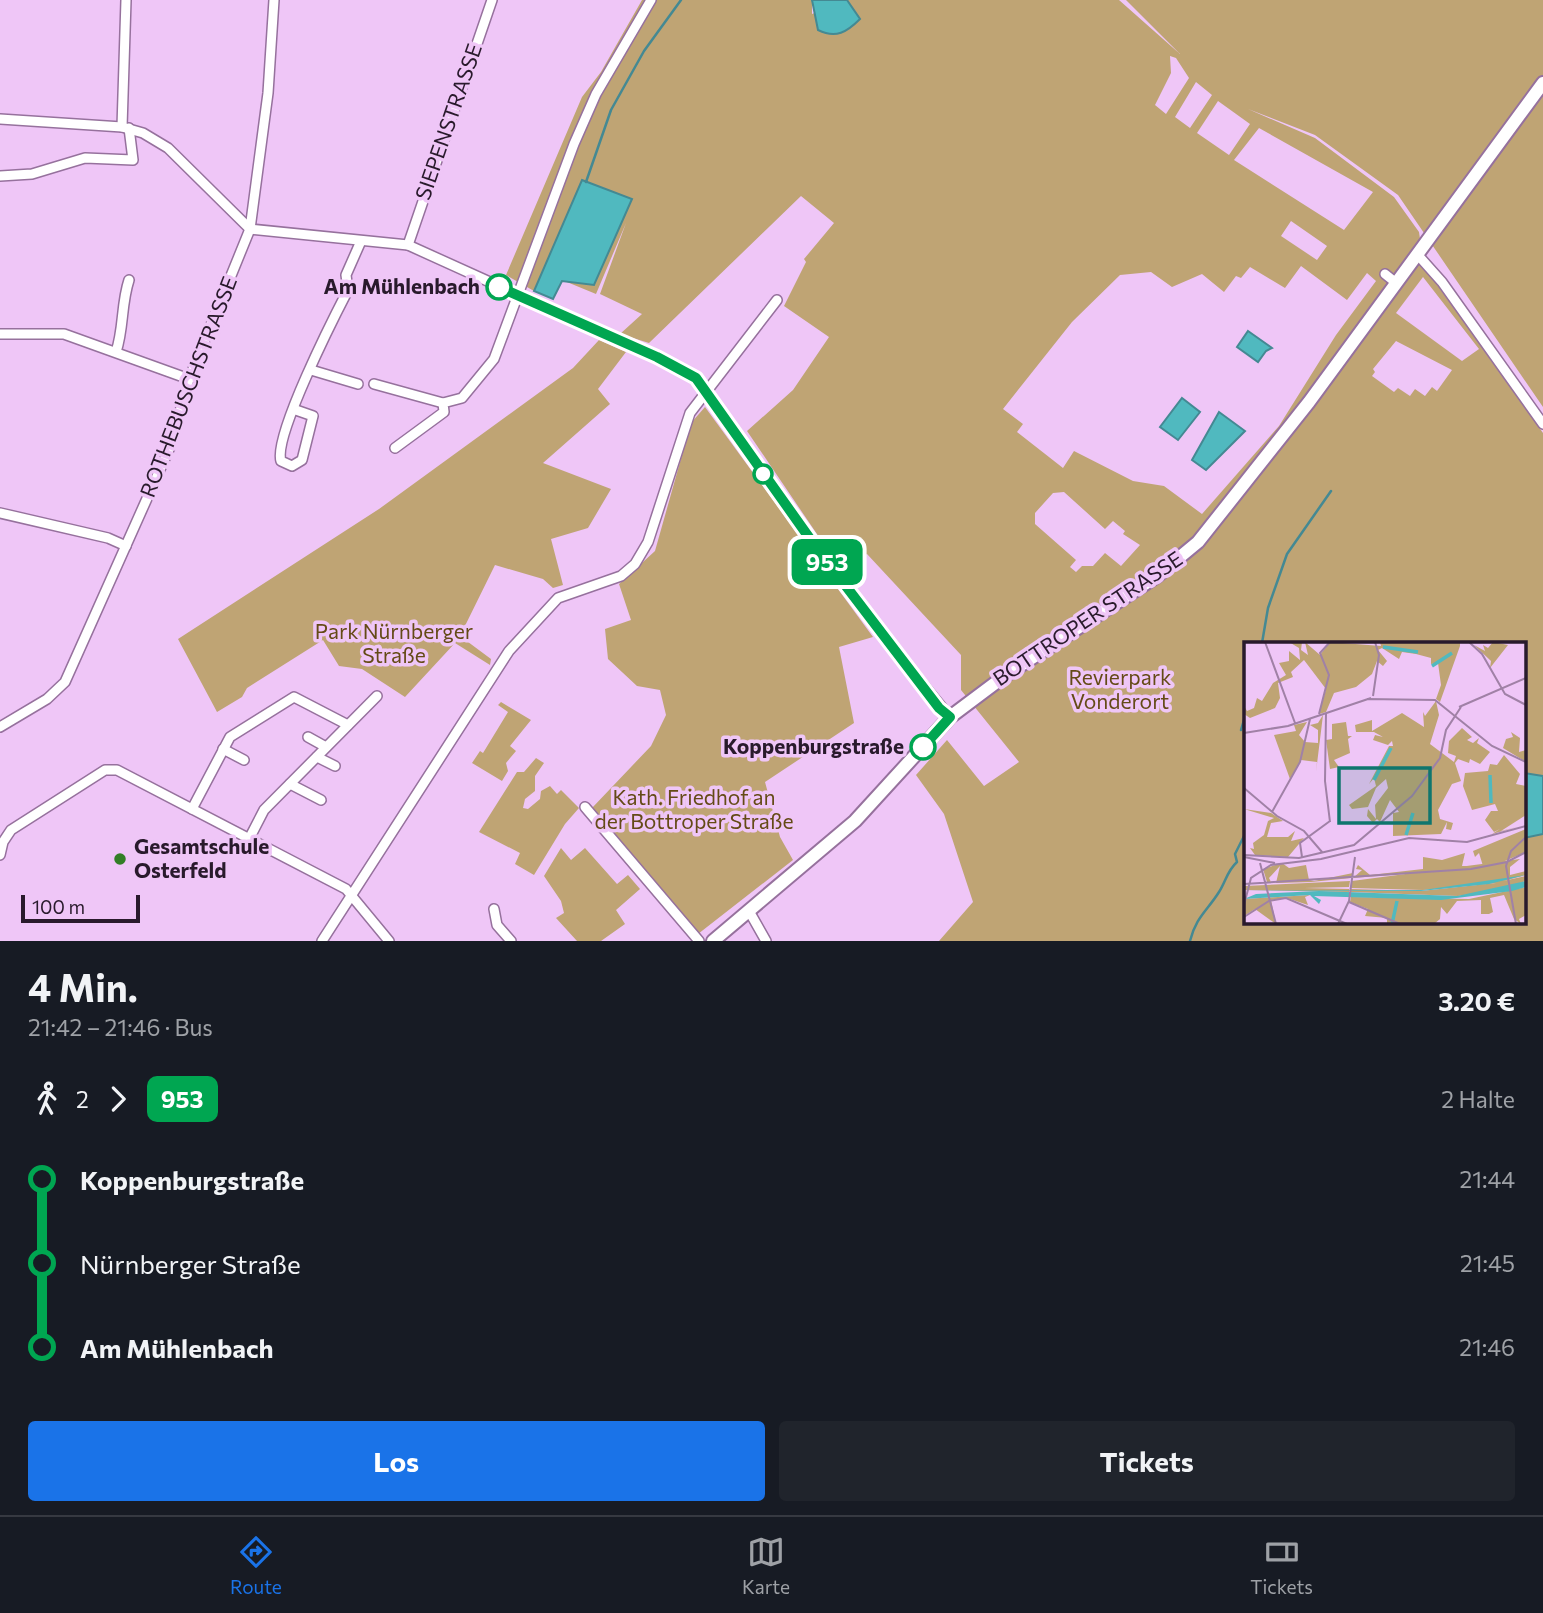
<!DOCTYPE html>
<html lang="de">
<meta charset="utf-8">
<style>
:root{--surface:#171b24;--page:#20242c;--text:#f1f3f6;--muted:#9ea1a6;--line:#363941;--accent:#1a73e8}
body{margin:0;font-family:Commissioner,sans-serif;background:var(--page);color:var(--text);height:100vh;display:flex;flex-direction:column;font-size:26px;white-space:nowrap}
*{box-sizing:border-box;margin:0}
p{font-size:23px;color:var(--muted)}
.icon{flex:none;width:38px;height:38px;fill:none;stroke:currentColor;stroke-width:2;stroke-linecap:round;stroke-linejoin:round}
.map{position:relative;height:941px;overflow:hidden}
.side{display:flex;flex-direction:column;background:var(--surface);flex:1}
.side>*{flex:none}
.badge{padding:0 14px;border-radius:10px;font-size:24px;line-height:46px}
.scale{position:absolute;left:21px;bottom:18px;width:119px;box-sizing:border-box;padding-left:7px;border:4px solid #291a2c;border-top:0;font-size:19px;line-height:24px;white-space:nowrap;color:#291a2c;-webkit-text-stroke:5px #efc6f7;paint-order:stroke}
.map>.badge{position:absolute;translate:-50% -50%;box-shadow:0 0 0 4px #fff}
.legs{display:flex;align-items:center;gap:10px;height:77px;padding:0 28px;font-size:23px}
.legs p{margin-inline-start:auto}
.summary{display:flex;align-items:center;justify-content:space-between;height:119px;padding:0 28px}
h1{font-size:38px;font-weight:700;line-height:52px}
.button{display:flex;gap:14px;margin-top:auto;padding:14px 28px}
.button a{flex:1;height:80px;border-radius:7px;background:var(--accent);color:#fff;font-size:28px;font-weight:700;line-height:80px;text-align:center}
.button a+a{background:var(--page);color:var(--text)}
ul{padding:0 28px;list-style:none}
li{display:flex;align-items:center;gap:24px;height:84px;font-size:26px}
li i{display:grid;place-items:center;width:10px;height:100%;margin:0 9px;background:currentColor}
li i::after{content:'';width:18px;height:18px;margin:-9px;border:5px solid;border-radius:50%;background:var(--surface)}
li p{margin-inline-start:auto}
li:first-child i{background:linear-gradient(#0000 50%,currentColor 0)}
li:last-child i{background:linear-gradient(currentColor 50%,#0000 0)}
.tabs{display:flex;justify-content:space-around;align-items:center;height:98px;border-top:2px solid var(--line);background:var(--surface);font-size:19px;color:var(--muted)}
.tabs a{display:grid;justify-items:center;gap:4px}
.tabs .selected{color:var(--accent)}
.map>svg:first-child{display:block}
</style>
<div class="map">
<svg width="1543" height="941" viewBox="0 0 1543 941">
<rect width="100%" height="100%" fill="#efc6f7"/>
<g fill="#bfa474" fill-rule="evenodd">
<path d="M 642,0 L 812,0 L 812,14 L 847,0 L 1119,0 L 1180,54 L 1126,0 L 1543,0 L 1543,407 L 1398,195 L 1315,135 L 1248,109 L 1315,138 L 1394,197 L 1419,232 L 1424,266 L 1543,433 L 1543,776 L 1524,773 L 1524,643 L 1246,643 L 1246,922 L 1524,922 L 1524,838 L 1543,834 L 1543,941 L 939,941 L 973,902 L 944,814 L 916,775 L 947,740 L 984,786 L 1019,762 L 961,690 L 961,655 L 867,554 L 840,568 L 747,431 L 793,390 L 829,337 L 784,306 L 806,262 L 804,259 L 834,223 L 801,196 L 649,343 L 620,334 L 642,314 L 600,294 L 626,223 L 596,294 L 562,280 L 582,180 L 534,291 L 506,275 L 582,97 L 601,72 ZM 1170,56 L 1176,58 L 1189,78 L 1166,114 L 1155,105 L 1171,73 ZM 1196,82 L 1212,95 L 1190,128 L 1175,117 ZM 1218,101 L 1250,124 L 1229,155 L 1197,133 ZM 1259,128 L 1373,192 L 1344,230 L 1234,160 ZM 1291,221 L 1327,246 L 1317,260 L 1281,236 ZM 1301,266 L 1347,300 L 1367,273 L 1376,281 L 1336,335 L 1279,426 L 1202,514 L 1164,486 L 1133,481 L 1074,451 L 1063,468 L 1017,432 L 1023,424 L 1003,409 L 1072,322 L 1120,275 L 1151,272 L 1172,287 L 1202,274 L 1224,292 L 1236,276 L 1241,278 L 1250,267 L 1285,288 ZM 1423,277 L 1479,349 L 1462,361 L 1396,313 ZM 1396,341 L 1452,370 L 1437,391 L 1432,387 L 1425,396 L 1415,389 L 1410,396 L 1398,388 L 1394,392 L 1372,376 L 1375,372 L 1373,369 ZM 1064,492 L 1105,529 L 1113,521 L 1125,531 L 1123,534 L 1140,545 L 1121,566 L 1105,553 L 1093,566 L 1082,566 L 1076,572 L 1070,567 L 1076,560 L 1035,524 L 1035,513 L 1053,493 Z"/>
<polygon points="599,340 626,352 598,389 610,404 543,463 611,489 588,528 551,539 563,585 553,588 543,579 495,565 460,636 491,659 490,665 455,643 405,697 362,669 339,666 323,640 247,688 242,697 217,712 178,639 379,509 573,368"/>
<polygon points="705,407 873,637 839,647 854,723 765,782 780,837 793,860 698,934 592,808 651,746 666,715 660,690 637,686 608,659 605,629 631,620 619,584 655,551 691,423"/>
<polygon points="501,702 531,720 510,746 516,751 506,763 508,771 502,781 472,763 480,751 483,753 508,712 498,705"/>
<polygon points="536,758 544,763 535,776 535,791 525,799 523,808 528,809 540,799 541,791 550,786 557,794 561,790 579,808 565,824 534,875 515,864 520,853 479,832 517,772 524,772"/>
<polygon points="561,848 571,860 585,848 617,884 628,875 640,889 616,910 625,924 601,941 577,941 556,918 564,913 561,901 544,876"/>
</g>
<g fill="#50b9bf" stroke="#448993" stroke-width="2">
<path d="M 812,0 L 847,0 L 860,19 C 847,32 836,39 818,30 Z"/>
<polygon points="582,180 632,199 594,285 562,281 553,299 534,291"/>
<polygon points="1248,331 1272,348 1266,351 1258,362 1237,347"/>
<polygon points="1182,398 1200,412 1178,440 1160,427"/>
<polygon points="1219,412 1245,431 1206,470 1192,460"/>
<polygon points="1524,773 1543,776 1543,834 1524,838"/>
</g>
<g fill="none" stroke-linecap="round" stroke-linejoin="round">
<g stroke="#448993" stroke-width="2.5">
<polyline points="586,182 611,110 644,51 681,0"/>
<polyline points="1262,643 1268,608 1287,554 1331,491"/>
<polyline points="1241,730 1246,713"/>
<path d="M 1190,941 C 1196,917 1207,911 1219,892 C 1226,881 1227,871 1237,862 L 1235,854 L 1246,832"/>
</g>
<g stroke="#96719d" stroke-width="12">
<g id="street">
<polyline points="0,119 122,127 143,133 168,148 250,229 408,245 684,370 696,378 870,620 950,717"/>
<polyline points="122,127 126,0"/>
<polyline points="0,176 32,174 85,158 133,160 129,128"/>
<polyline points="408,245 492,0"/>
<polyline points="1417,254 1442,282 1543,424"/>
<polyline points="1385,274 1395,282"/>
<polyline points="0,334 64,334 189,379"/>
<path d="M 116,352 C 124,328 121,304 129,280"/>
<polyline points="311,370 358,384"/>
<polyline points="374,384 443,403"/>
<path d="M 293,409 L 313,416 L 302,460 L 292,466 L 281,461 C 273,437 334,317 348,290 L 346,275 L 361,241"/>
<polyline points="395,448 444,412 443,403 462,398 494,359 574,144 596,94 651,0"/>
<polyline points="0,513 108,538 126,546"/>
<polyline points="0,727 47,699 65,682 170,447 189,379 250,229 268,93 274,0"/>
<polyline points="308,737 326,747"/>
<polyline points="223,749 244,760"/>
<polyline points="317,757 335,766"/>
<polyline points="290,784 321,800"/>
<polyline points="585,807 699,941"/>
<polyline points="192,809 230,737 294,697 348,725"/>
<polyline points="249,839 264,810 377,696"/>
<polyline points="0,855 3,842 11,830 105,770 117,770 346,889 389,941"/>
<polyline points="494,909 497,925 511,941"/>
<polyline points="749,911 766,941"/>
<polyline points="322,941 509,651 558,598 621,576 635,564 648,542 690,413 777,300"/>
</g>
</g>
<g stroke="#96719d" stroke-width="16">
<polyline id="secondary" points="713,941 855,821 950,717 1006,675 1157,576 1198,542 1309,402 1543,83"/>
</g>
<use href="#street" stroke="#fff" stroke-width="9"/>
<use href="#secondary" stroke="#fff" stroke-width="12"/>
</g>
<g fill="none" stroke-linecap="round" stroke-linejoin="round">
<g stroke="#fff" stroke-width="16">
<polyline id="line-1" points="499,287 657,357 696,378 813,543 939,708 950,717 923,747"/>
</g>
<use href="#line-1" stroke="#00a651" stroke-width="10"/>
</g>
<g fill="#fff" stroke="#00a651" stroke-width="3.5">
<circle cx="499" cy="287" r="12"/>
<circle cx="763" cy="474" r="9"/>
<circle cx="923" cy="747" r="12"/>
</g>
<circle fill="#327e26" stroke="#efc6f7" stroke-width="2.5" cx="120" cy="859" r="7"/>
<g text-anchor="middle" stroke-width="7" stroke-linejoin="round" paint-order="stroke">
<g font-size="21" fill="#291a2c" stroke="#efc6f7">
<text transform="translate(449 122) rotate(-71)" y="7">SIEPENSTRASSE</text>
<text transform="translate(189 387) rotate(-69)" y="7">ROTHEBUSCHSTRASSE</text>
<text transform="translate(1088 619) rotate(-34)" y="7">BOTTROPER STRASSE</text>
</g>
<g font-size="21" font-weight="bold" fill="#291a2c" stroke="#efc6f7" text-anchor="end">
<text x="480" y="294">Am Mühlenbach</text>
<text x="904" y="754">Koppenburgstraße</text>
</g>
<g font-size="21" fill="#644a16" stroke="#efc6f7">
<text x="394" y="639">Park Nürnberger<tspan x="394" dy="24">Straße</tspan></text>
<text x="1120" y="685">Revierpark<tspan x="1120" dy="24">Vonderort</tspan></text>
<text x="694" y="805">Kath. Friedhof an<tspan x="694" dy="24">der Bottroper Straße</tspan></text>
</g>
<g font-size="21" font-weight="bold" fill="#291a2c" stroke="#efc6f7" text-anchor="start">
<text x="134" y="854">Gesamtschule<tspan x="134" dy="24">Osterfeld</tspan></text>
</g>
</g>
<g transform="translate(1244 642)">
<rect width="282" height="282" fill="#efc6f7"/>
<path d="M 45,0 L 58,0 L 57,8 L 64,13 L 61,0 L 76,13 L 86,0 L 137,4 L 136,0 L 216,0 L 216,4 L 196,60 L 192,57 L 197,43 L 194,21 L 187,22 L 187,16 L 172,12 L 158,10 L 155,17 L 138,6 L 134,8 L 143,19 L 139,24 L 133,19 L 128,32 L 112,45 L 90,51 L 82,70 L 75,72 L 82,47 L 60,18 L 47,30 L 49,35 L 34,41 L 36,56 L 31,66 L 6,76 L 0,72 L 0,64 L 3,69 L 10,66 L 13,56 L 18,59 L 29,41 L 42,33 L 35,21 L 45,19 L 45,9 L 56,18 L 55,6 ZM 249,0 L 264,3 L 246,26 L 247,19 L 230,3 L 241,9 L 239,3 L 244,6 ZM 192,59 L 195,73 L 186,102 L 210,120 L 212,114 L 204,111 L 205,99 L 218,86 L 228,95 L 223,98 L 229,101 L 235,96 L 233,101 L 246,110 L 236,122 L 226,117 L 225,121 L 214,117 L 211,121 L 217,139 L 208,142 L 194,168 L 196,177 L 209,181 L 207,188 L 202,187 L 203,180 L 197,192 L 149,194 L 149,171 L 155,170 L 146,158 L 136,180 L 133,177 L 129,181 L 123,174 L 124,167 L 132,177 L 131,163 L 144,146 L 142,137 L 132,146 L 124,165 L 108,167 L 105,163 L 132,144 L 130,136 L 125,142 L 145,104 L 149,104 L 148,99 L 144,103 L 129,98 L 131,93 L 139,95 L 130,90 L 112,90 L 111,83 L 128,78 L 128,89 L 158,71 L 180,85 L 179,70 L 181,74 ZM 79,73 L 72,130 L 73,120 L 57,118 L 46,137 L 30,93 L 52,89 L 50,83 L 63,80 L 55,93 L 61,100 L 74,101 L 74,88 L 66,83 L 74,81 ZM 102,80 L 104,94 L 108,94 L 104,97 L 106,111 L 90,118 L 95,125 L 86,127 L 82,98 L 88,97 L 88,82 ZM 267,90 L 276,96 L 275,110 L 282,108 L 282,120 L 259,106 L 262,97 L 269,95 ZM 260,113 L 276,132 L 272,142 L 282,144 L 282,173 L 257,189 L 273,185 L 248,192 L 256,187 L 250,190 L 241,178 L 247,169 L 254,169 L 251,162 L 228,168 L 219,144 L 221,131 L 244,129 L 246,122 L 253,123 ZM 0,167 L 27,171 L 39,179 L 27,181 L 23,195 L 44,195 L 51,189 L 47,199 L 60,196 L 44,215 L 11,213 L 6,206 L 10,207 L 9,201 L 20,193 L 24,179 L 30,176 ZM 282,187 L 282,210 L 256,221 L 223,227 L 109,236 L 118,228 L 112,227 L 114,223 L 126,233 L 179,227 L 179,215 L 198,218 L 221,211 L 218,224 L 239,224 L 235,211 L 231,215 L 229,209 ZM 276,217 L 266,225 L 266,233 L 282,229 L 282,233 L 259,239 L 282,234 L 282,239 L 256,247 L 214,254 L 107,250 L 107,247 L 177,249 L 252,241 L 179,248 L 107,246 L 108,239 ZM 38,221 L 45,226 L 62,223 L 65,238 L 70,239 L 109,231 L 107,236 L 67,240 L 32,241 L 36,224 L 25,236 L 27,240 L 23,240 L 19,227 ZM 106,239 L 105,245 L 60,246 L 105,247 L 105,250 L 0,248 L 1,244 ZM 282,245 L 282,273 L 275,277 L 277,282 L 270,277 L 260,253 L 246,256 L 249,270 L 245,272 L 237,272 L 237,258 L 213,259 L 203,272 L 197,265 L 196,277 L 190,282 L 143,282 L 143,276 L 121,274 L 124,267 L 106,260 L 107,255 L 225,257 ZM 66,253 L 61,255 L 64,263 L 43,256 L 27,258 L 32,282 L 11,267 L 0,274 L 0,257 Z" fill="#bfa474"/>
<path d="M 282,233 L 245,242 L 177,249 L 0,249 L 179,248 ZM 282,239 L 282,245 L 268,249 L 197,258 L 70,254 L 77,258 L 75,262 L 66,253 L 0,257 L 12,252 L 75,249 L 213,254 Z" fill="#50b9bf"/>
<path fill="none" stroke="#50b9bf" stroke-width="3.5" d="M 139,5 L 174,10M 188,24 L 208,11M 246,133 L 247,161M 130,138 L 147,106M 162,193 L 169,171M 148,282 L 153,259"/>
<path fill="none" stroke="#a081a6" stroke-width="2" d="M 21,0 L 51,81M 225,0 L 238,12 L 261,52 L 282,63M 129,54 L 135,13 L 131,0M 123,57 L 191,58 L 248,104 L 282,120M 215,65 L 282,36M 75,72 L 85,33 L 76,11 L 86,0M 82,72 L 81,139 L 86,180M 0,91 L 44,84 L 127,56M 0,146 L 33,174 L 60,189 L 78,210M 28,170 L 56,120 L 66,77M 0,213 L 55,216 L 110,203 L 168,154 L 196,116 L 202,88 L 217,65M 0,215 L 31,221M 58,215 L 56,201 L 86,179M 16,221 L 32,282M 0,242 L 227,227 L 263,220 L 282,210M 105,260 L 156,282M 0,263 L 7,236 L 27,223 L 77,217 L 165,196 L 223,200 L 282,184M 0,275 L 25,259 L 42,256 L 103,282M 94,282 L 105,259 L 111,215M 272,282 L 262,224 L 267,209 L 282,195"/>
<path fill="#0f766e" fill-opacity="0.15" stroke="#0f766e" stroke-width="3.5" d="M 95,126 L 186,126 L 186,181 L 95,181 Z"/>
<rect width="282" height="282" fill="none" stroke="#291a2c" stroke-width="3.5"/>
</g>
</svg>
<div class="scale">100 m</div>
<b class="badge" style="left:827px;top:562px;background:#00a651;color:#fff">953</b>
</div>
<section class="side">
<div class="summary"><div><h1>4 Min.</h1><p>21:42 – 21:46 · Bus</p></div><b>3.20 €</b></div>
<div class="legs"><svg class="icon" aria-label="walk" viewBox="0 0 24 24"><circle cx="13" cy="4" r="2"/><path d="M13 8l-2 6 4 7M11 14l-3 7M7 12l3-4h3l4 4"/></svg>2<svg class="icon" aria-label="forward" viewBox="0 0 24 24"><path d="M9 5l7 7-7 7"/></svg><b class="badge" style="background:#00a651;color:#fff">953</b><p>2 Halte</p></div>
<ul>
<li><i style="color:#00a651"></i><b>Koppenburgstraße</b><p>21:44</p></li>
<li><i style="color:#00a651"></i><span>Nürnberger Straße</span><p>21:45</p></li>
<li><i style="color:#00a651"></i><b>Am Mühlenbach</b><p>21:46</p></li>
</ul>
<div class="button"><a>Los</a><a>Tickets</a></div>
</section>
<nav class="tabs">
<a class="selected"><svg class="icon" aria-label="directions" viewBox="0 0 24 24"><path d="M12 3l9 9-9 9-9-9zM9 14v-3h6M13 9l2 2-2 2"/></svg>Route</a>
<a><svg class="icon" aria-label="map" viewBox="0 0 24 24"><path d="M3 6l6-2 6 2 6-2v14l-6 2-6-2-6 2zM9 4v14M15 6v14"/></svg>Karte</a>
<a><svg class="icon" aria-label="tickets" viewBox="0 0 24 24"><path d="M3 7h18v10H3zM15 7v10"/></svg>Tickets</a>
</nav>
